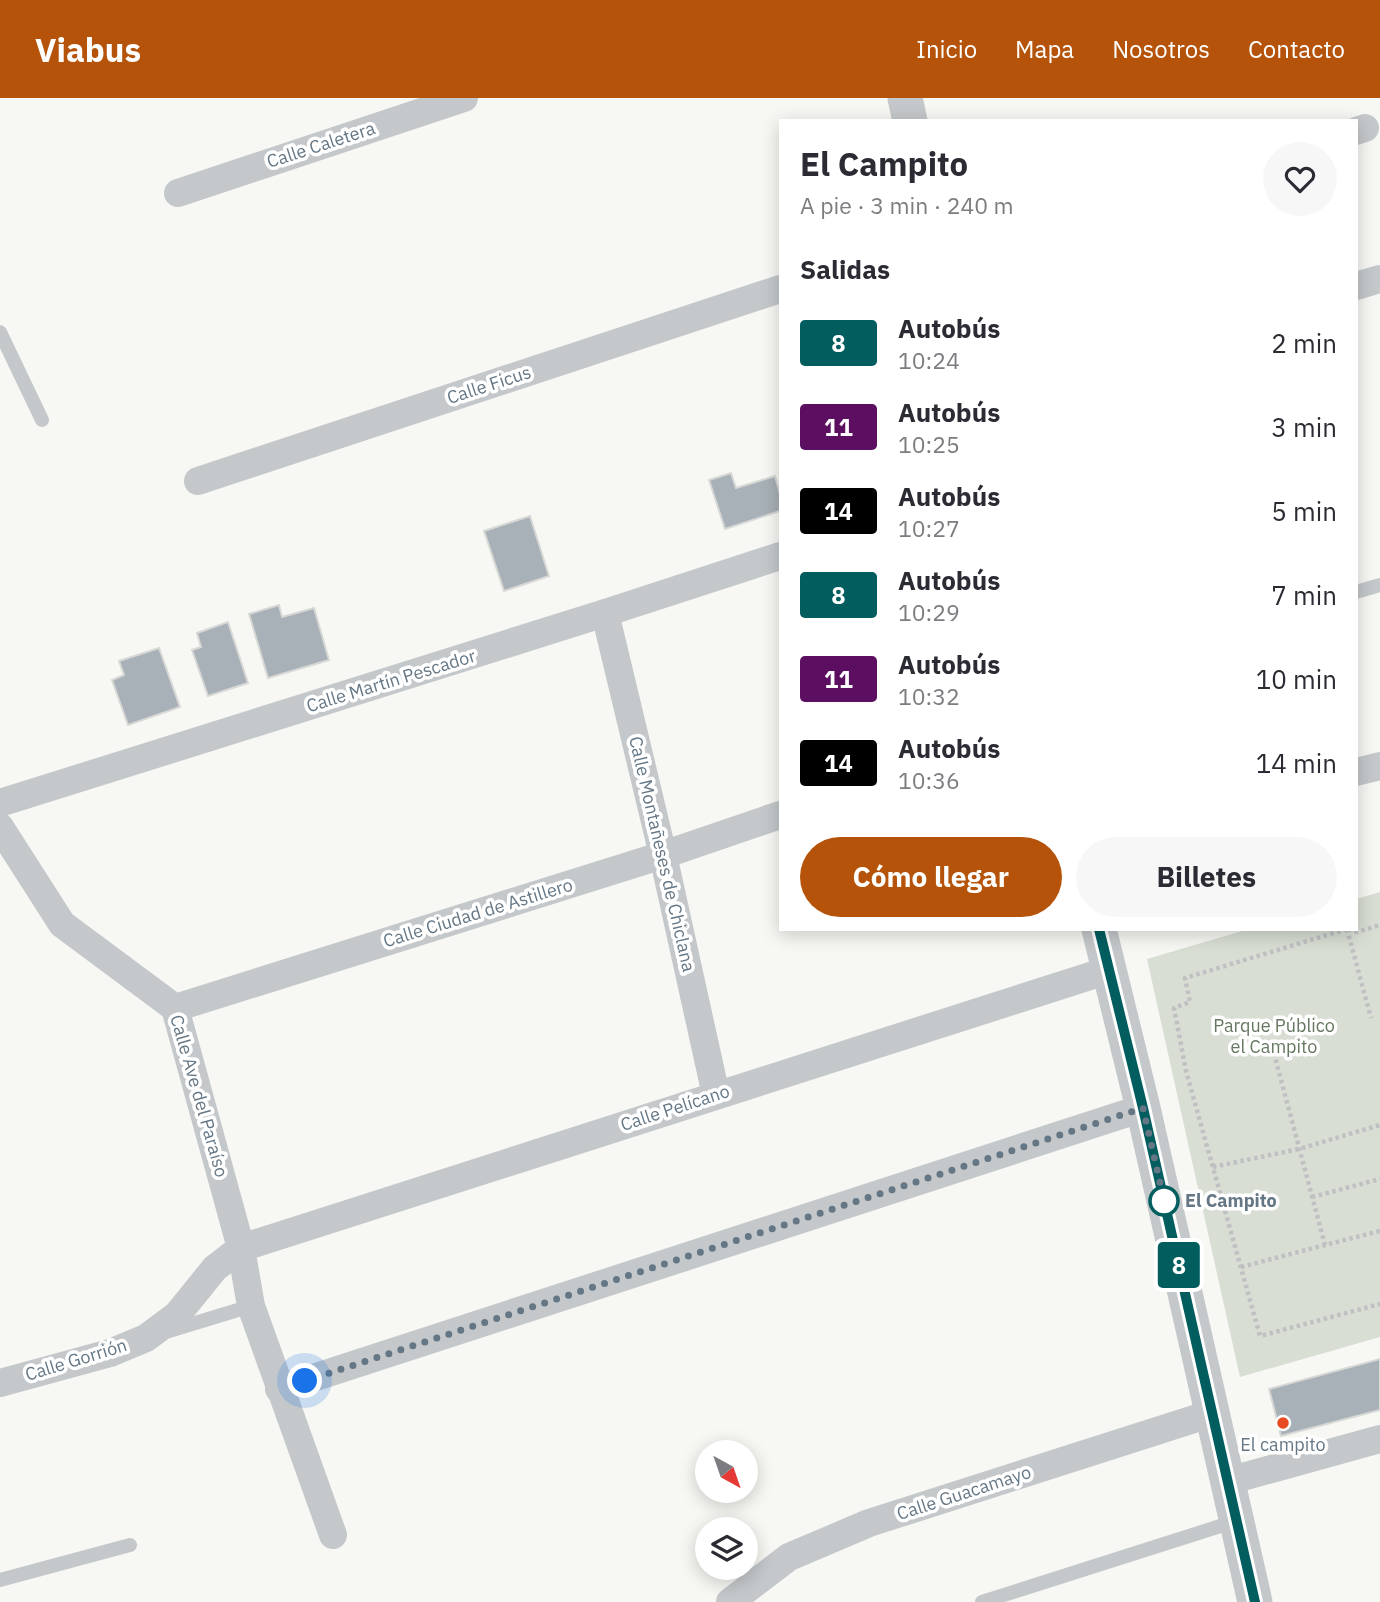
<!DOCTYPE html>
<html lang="es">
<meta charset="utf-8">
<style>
:root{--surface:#fff;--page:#f7f7f7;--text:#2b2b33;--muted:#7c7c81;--accent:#b45309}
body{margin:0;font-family:"IBM Plex Sans",sans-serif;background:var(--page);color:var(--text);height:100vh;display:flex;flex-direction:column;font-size:26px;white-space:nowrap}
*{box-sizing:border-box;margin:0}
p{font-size:23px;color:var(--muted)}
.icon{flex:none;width:38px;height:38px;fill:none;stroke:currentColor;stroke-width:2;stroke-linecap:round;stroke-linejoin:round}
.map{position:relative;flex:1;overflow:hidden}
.side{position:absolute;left:779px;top:21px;width:579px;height:812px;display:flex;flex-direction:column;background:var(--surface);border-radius:0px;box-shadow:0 4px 18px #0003}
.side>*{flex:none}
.badge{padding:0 14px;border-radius:5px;font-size:24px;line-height:46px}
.needle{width:46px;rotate:140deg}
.controls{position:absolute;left:695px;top:1342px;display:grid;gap:14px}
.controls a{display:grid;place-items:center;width:63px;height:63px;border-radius:50%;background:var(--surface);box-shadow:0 4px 18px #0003;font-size:35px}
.you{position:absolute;width:35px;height:35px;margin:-18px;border:5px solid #fff;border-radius:50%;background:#1a73e8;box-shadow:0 0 0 10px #1a73e833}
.map>.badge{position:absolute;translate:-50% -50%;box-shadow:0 0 0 4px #fff}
h2{padding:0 21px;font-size:26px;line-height:63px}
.round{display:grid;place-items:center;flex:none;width:74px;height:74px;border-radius:37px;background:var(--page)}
.overview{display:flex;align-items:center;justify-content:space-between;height:119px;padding:0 21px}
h1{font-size:33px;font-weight:700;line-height:52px}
.action{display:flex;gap:14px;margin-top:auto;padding:14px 21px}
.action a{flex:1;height:80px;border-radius:42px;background:var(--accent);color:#fff;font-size:28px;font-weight:700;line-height:80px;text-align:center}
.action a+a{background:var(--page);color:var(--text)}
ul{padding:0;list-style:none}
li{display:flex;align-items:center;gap:21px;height:84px;padding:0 21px}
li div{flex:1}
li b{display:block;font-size:26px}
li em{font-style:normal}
li .badge{min-width:77px;font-weight:700;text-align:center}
header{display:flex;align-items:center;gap:42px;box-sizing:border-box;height:98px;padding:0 35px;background:var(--accent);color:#fff}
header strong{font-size:33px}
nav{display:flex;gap:38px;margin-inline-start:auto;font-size:24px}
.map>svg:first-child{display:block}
</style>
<header>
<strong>Viabus</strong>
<nav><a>Inicio</a><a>Mapa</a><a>Nosotros</a><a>Contacto</a></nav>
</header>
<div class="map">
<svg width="1380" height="1504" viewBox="0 0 1380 1504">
<rect width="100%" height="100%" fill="#f7f7f3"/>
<polygon fill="#d8ded4" points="1380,794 1380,1239 1240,1279 1147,861 1249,831 1356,831 1356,801"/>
<g fill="#a8b1b7" stroke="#d8d8d6" stroke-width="2">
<polygon points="731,375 736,390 775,378 780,396 780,413 725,431 709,382"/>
<polygon points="530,418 549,478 504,493 484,433"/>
<polygon points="279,507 282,519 314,510 329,562 268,580 249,516"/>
<polygon points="228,524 248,585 208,598 192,552 201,549 197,535"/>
<polygon points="159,550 180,609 128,627 112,582 124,577 119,563"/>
<polygon points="1380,1261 1380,1312 1281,1338 1269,1291"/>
</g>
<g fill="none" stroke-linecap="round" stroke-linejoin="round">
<g stroke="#bec0c2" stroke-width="4.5" stroke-dasharray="3.5 3.5" stroke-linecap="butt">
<polyline points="1347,831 1185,880 1190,904 1174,910 1186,973 1260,1238 1380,1206"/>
<polyline points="1347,831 1371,920"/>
<polyline points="1348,831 1357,834 1380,827"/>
<polyline points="1272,948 1325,1147 1380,1133"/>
<polyline points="1213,1069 1299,1051 1380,1027"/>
<polyline points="1312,1099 1380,1081"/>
<polyline points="1241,1169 1325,1147"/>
</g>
<g stroke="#c4c8cb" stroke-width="14">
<polyline points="0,234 42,322"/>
<polyline points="1356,494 1380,487"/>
<polyline points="169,1233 251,1208"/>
<polyline points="0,1482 130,1447"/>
<polyline points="982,1504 1236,1423"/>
</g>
<g stroke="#c4c8cb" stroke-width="28">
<polyline points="1356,33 1365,30"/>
<polyline points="178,95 464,0"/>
<polyline points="1356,188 1380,181"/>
<polyline points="198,383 780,191"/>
<polyline points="605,515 663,757 716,997"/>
<polyline points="1356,674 1380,668"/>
<polyline points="0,705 605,515 780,458"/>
<polyline points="0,729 62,826 175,910 241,1150 251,1208 333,1437"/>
<polyline points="175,910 663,757 780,717"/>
<polyline points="0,1285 110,1255 146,1240 177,1217 215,1170 241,1150 1109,872"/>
<polyline points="279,1291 1143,1010"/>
<polyline points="1228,1383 1380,1341"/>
<polyline points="730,1504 789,1459 869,1425 1213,1315"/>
</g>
<g stroke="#c4c8cb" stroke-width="35">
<polyline points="905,0 910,23"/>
<polyline points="1099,831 1143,1010 1255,1504"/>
</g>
</g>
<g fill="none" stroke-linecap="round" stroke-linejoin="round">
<g stroke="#fff" stroke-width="16">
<polyline id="line" points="1099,831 1143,1010 1255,1504"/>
</g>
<use href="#line" stroke="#025d5f" stroke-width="10"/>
<polyline stroke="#657785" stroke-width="7" stroke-dasharray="0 12.6" points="305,1283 1143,1010 1166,1111 1164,1103"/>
</g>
<circle fill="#fff" stroke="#025d5f" stroke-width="3.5" cx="1164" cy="1103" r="14"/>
<circle fill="#e84b22" stroke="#fff" stroke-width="2.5" cx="1283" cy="1325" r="7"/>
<g text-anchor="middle" stroke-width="7" stroke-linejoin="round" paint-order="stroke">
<g font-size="18" fill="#657785" stroke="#fff">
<text transform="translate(321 47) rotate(-18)" y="6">Calle Caletera</text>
<text transform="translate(489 287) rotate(-18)" y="6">Calle Ficus</text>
<text transform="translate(391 583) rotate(-17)" y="6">Calle Martín Pescador</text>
<text transform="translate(662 756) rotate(77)" y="6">Calle Montañeses de Chiclana</text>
<text transform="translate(478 815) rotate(-17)" y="6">Calle Ciudad de Astillero</text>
<text transform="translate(199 998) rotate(74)" y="6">Calle Ave del Paraíso</text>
<text transform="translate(675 1010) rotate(-18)" y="6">Calle Pelícano</text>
<text transform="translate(76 1262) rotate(-17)" y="6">Calle Gorrión</text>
<text transform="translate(964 1395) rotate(-18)" y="6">Calle Guacamayo</text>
</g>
<g font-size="18" fill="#657760" stroke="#fff">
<text x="1274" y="934">Parque Público<tspan x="1274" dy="21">el Campito</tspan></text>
</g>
<g font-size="18" font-weight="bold" fill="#657785" stroke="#fff" text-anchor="start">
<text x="1185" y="1109">El Campito</text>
</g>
<g font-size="18" fill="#657785" stroke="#fff">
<text x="1283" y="1353">El campito</text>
</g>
</g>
</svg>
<div class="controls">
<a><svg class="needle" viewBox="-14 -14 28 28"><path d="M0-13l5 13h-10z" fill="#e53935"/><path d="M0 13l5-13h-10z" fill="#7c7c81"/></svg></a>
<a><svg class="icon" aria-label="layers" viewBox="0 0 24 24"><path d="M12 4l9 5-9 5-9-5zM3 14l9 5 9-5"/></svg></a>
</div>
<div class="you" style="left:305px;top:1283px"></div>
<b class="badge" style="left:1179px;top:1167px;background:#025d5f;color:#fff">8</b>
<section class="side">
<div class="overview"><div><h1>El Campito</h1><p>A pie · 3 min · 240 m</p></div><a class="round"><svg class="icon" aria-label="heart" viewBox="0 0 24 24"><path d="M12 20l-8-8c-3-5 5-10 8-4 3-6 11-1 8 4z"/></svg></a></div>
<h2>Salidas</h2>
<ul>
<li><span class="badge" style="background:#025d5f;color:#fff">8</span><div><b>Autobús</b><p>10:24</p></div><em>2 min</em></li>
<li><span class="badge" style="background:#5c0f61;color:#fff">11</span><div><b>Autobús</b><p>10:25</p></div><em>3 min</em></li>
<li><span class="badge" style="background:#000;color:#fff">14</span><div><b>Autobús</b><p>10:27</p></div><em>5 min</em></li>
<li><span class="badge" style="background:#025d5f;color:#fff">8</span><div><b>Autobús</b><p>10:29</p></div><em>7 min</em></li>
<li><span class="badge" style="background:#5c0f61;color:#fff">11</span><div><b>Autobús</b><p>10:32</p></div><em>10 min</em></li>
<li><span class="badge" style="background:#000;color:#fff">14</span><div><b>Autobús</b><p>10:36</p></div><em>14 min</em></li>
</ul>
<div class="action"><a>Cómo llegar</a><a>Billetes</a></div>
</section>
</div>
